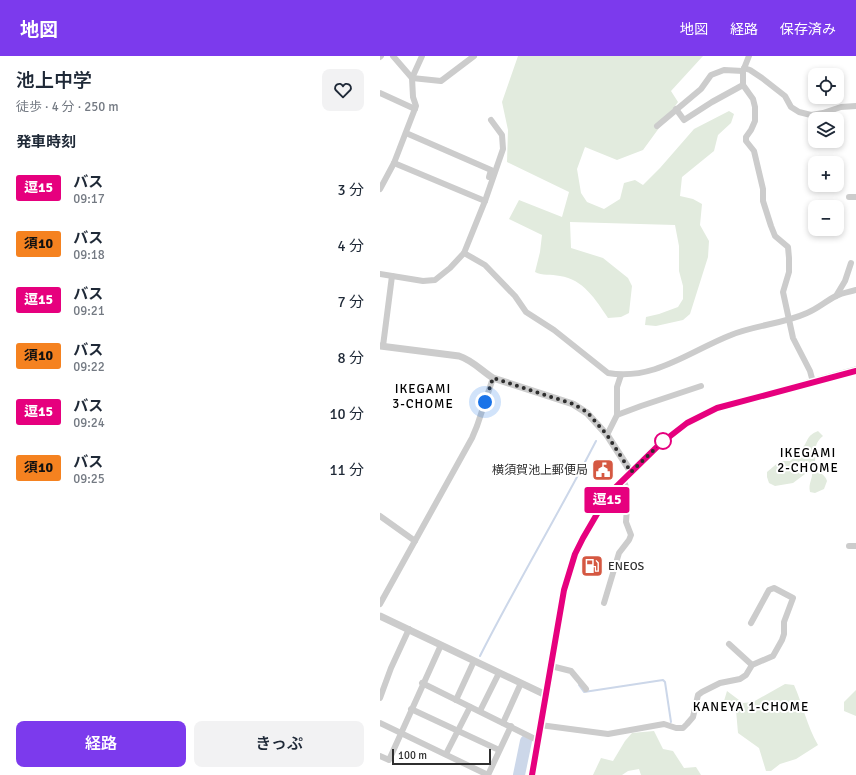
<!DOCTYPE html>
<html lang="ja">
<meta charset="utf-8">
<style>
:root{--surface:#fff;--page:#f2f2f3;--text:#1f2937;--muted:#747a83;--accent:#7c3aed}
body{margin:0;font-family:Signika,"Noto Sans JP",sans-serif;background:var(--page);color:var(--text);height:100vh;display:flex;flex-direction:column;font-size:15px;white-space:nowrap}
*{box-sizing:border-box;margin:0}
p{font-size:13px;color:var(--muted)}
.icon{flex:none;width:22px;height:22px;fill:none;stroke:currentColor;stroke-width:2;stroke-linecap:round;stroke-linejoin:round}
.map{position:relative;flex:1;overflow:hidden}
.sheet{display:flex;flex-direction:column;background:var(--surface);width:380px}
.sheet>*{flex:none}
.badge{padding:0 8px;border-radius:3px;font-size:14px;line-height:26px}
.buttons{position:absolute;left:428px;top:12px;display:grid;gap:8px}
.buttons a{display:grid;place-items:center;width:36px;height:36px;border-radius:8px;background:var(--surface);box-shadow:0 2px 6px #0003;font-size:20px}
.scale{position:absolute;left:12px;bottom:10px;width:99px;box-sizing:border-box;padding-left:4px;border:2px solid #2f2f2f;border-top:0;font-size:11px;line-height:14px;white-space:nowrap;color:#2f2f2f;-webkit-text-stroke:3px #fff;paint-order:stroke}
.you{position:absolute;width:20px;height:20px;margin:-10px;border:3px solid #fff;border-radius:50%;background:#1a73e8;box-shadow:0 0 0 6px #1a73e833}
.map>.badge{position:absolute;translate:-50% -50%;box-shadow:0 0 0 2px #fff}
h2{padding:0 16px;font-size:15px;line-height:36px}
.round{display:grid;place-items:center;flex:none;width:42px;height:42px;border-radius:8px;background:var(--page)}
.summary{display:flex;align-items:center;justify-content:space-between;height:68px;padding:0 16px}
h1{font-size:19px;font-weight:600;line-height:30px}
.primary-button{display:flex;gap:8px;margin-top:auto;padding:8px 16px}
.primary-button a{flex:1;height:46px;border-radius:8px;background:var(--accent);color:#fff;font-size:16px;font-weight:600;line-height:46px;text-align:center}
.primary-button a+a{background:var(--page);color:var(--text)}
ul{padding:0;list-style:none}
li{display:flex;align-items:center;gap:12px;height:56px;padding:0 16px}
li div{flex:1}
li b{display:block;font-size:15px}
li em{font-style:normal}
li .badge{min-width:44px;font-weight:700;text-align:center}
header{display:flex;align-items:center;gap:24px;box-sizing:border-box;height:56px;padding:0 20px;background:var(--accent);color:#fff}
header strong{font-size:19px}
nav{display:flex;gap:22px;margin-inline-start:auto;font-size:14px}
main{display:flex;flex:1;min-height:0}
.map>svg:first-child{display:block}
</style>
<header>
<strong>地図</strong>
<nav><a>地図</a><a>経路</a><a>保存済み</a></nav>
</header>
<main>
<section class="sheet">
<div class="summary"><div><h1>池上中学</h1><p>徒歩 · 4 分 · 250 m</p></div><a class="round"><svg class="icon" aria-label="heart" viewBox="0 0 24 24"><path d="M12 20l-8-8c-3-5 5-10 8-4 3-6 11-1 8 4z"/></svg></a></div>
<h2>発車時刻</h2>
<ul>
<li><span class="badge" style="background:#e6007e;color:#fff">逗15</span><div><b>バス</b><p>09:17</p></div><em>3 分</em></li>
<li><span class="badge" style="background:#f58220;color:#111">須10</span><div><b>バス</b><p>09:18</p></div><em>4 分</em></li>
<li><span class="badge" style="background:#e6007e;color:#fff">逗15</span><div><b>バス</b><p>09:21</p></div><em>7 分</em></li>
<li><span class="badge" style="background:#f58220;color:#111">須10</span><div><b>バス</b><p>09:22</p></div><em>8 分</em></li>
<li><span class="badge" style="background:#e6007e;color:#fff">逗15</span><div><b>バス</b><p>09:24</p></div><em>10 分</em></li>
<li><span class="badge" style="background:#f58220;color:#111">須10</span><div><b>バス</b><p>09:25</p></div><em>11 分</em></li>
</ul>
<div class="primary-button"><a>経路</a><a>きっぷ</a></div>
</section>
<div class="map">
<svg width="476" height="719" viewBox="0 0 476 719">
<rect width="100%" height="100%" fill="#fff"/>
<g fill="#e2ebde">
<path d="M 138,0 L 323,0 L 291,35 L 298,46 L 263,94 L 237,104 L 205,91 L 197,113 L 201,137 L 207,146 L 224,153 L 240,143 L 244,127 L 255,124 L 263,129 L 280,112 L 314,73 L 349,55 L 354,58 L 351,67 L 338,79 L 334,95 L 302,121 L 300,140 L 313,143 L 322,148 L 320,169 L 329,185 L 328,201 L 310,258 L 303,264 L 276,270 L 265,269 L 266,261 L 279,258 L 298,251 L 303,243 L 303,230 L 299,215 L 299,190 L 295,169 L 190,166 L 191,192 L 223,202 L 248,222 L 252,230 L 249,257 L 241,261 L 228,262 C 216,244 203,223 180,220 C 171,218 162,220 155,216 L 160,196 L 162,179 L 129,163 L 139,144 L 182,161 L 189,136 L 127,106 L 128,74 L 122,46 Z"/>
<path d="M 438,375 L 443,380 C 429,391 440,403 432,415 C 439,416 445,418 447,425 L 444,433 L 435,437 L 430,436 C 428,427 433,423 432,416 L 429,415 L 413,427 L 395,430 L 389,427 L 387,421 L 387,416 L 400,405 L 410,405 C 414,401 419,398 422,393 C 429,384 426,380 438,375 Z"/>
<path d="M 405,628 L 414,629 C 423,649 427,670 438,689 L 416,703 L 400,708 L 391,715 L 386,715 L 379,692 L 358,677 L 356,654 L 344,645 L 347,635 L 363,647 L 373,646 Z"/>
<polygon points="476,634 476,660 464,655 464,646"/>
<polygon points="274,675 283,693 293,695 304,712 316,711 321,719 261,719 259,713 248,715 242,719 213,719 221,702 233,705 245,685 252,677"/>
</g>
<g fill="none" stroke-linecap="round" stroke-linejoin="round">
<g stroke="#ccd7e9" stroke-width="2">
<path d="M 100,600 C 137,527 179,457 216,385"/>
<polyline points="199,629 204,636 283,624 285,626 291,666"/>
</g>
<polyline stroke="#ccd7e9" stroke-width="12" points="139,719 146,685"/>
<g stroke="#ccc" stroke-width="6">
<polyline points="42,0 32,22 61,25 94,0"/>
<polyline points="0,1 1,0"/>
<polyline points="364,12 370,14 382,22 405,40 411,51 419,56 431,59 443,57 461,51 476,50"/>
<polyline points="363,15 363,29 373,43 375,51 375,65 371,74 366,81 366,85 374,95 383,133 383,145 391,170 395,180 408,191 409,202 409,216 403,236 413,282 430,315 433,326"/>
<polyline points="0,37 35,53"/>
<polyline points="296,53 304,64 332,46 363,29"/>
<polyline points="277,70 321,33 331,19 344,14 363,15 369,0"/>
<polyline points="26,77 111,114 109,121"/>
<polyline points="14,107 105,145"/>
<polyline points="0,133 14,107 36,50 33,41 32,22 13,0"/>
<polyline points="469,141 476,141"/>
<path d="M 84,197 L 105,209 L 135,240 L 146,256 L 174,274 L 228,317 C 274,325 310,295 351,279 C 375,269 403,268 427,257 C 437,253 446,245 456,240 C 462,237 469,236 476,234"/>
<polyline points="0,218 43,225 55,224 70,212 84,197 105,145 123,93 122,79 111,64"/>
<polyline points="456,240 465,225 471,207"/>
<polyline points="3,290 12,220"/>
<polyline points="237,359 261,350 321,330"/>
<polyline points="227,379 237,359 237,331 241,319"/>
<polyline points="0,460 35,485"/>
<polyline points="469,490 476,490"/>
<polyline points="224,547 239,497 249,484 251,479 246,466 248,436 243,423"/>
<polyline points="0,548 92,382 97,370 113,322"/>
<polyline points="349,588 372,609"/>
<polyline points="171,610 191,615 206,633"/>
<polyline points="42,627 157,684"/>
<polyline points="0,642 11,612 29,573"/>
<polyline points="76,644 94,605"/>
<polyline points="31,653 119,694"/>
<polyline points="100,655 119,617"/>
<polyline points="0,667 108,719"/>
<polyline points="123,667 141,627"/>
<polyline points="160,669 228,678 284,668 296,672 303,672 307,668 313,661 318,639 322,636 340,627 360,623 366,619 372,609 393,600 402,584 404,578 404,566 413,542 394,532 389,534 371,567"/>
<polyline points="66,698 90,651"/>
<polyline points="0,700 9,704 61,589"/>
<polyline points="108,719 131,670"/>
</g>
<g stroke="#ccc" stroke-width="7">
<path d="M 0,290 L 79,300 C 92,304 102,315 113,322 L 193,348 L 207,357 L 227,379 L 251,416"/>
<polyline points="0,560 166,639"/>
<polyline points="152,719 184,534 195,498 203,482 217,458 236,431 279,388 307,367 337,352 476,314"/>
</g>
</g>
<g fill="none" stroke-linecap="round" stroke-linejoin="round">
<g stroke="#fff" stroke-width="9">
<polyline id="line" points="152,719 184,534 195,498 203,482 217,458 236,431 280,388 307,367 337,352 476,315"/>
</g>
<use href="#line" stroke="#e6007e" stroke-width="6"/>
<polyline stroke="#2f2f2f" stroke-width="4" stroke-dasharray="0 7.2" points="105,346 113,322 193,348 207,356 227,379 251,416 283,385"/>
</g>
<defs>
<g id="civic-square" transform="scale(1.15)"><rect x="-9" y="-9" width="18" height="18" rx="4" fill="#d55842" stroke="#fff"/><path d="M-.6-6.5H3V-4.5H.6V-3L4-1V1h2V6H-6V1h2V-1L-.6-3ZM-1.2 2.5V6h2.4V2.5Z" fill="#fff"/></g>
<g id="fuel-square" transform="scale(1.15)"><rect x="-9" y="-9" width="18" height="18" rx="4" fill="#d55842" stroke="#fff"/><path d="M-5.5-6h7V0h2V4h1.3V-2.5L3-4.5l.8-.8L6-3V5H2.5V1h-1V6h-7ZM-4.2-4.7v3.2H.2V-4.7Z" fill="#fff"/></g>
</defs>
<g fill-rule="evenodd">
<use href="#civic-square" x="223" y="414"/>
<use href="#fuel-square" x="212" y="510"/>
</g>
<circle fill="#fff" stroke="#e6007e" stroke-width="2" cx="283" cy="385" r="8"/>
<g text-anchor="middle" stroke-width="4" stroke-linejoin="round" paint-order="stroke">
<g font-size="12" fill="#2f2f2f" stroke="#fff" text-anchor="end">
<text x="208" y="418">横須賀池上郵便局</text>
<text x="228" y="514" text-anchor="start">ENEOS</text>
</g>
<g font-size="13" letter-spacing="1" fill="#000" stroke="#fff">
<text x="43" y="337">IKEGAMI<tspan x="43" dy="15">3-CHOME</tspan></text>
<text x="428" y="401">IKEGAMI<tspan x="428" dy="15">2-CHOME</tspan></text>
<text x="371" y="655">KANEYA 1-CHOME</text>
</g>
</g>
</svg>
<div class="buttons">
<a><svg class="icon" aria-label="locate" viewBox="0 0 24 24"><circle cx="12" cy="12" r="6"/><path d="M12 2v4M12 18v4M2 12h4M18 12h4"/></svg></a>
<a><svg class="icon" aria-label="layers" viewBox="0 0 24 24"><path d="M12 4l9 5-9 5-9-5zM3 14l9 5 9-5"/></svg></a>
<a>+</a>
<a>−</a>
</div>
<div class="scale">100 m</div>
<div class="you" style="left:105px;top:346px"></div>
<b class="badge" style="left:227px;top:444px;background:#e6007e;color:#fff">逗15</b>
</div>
</main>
